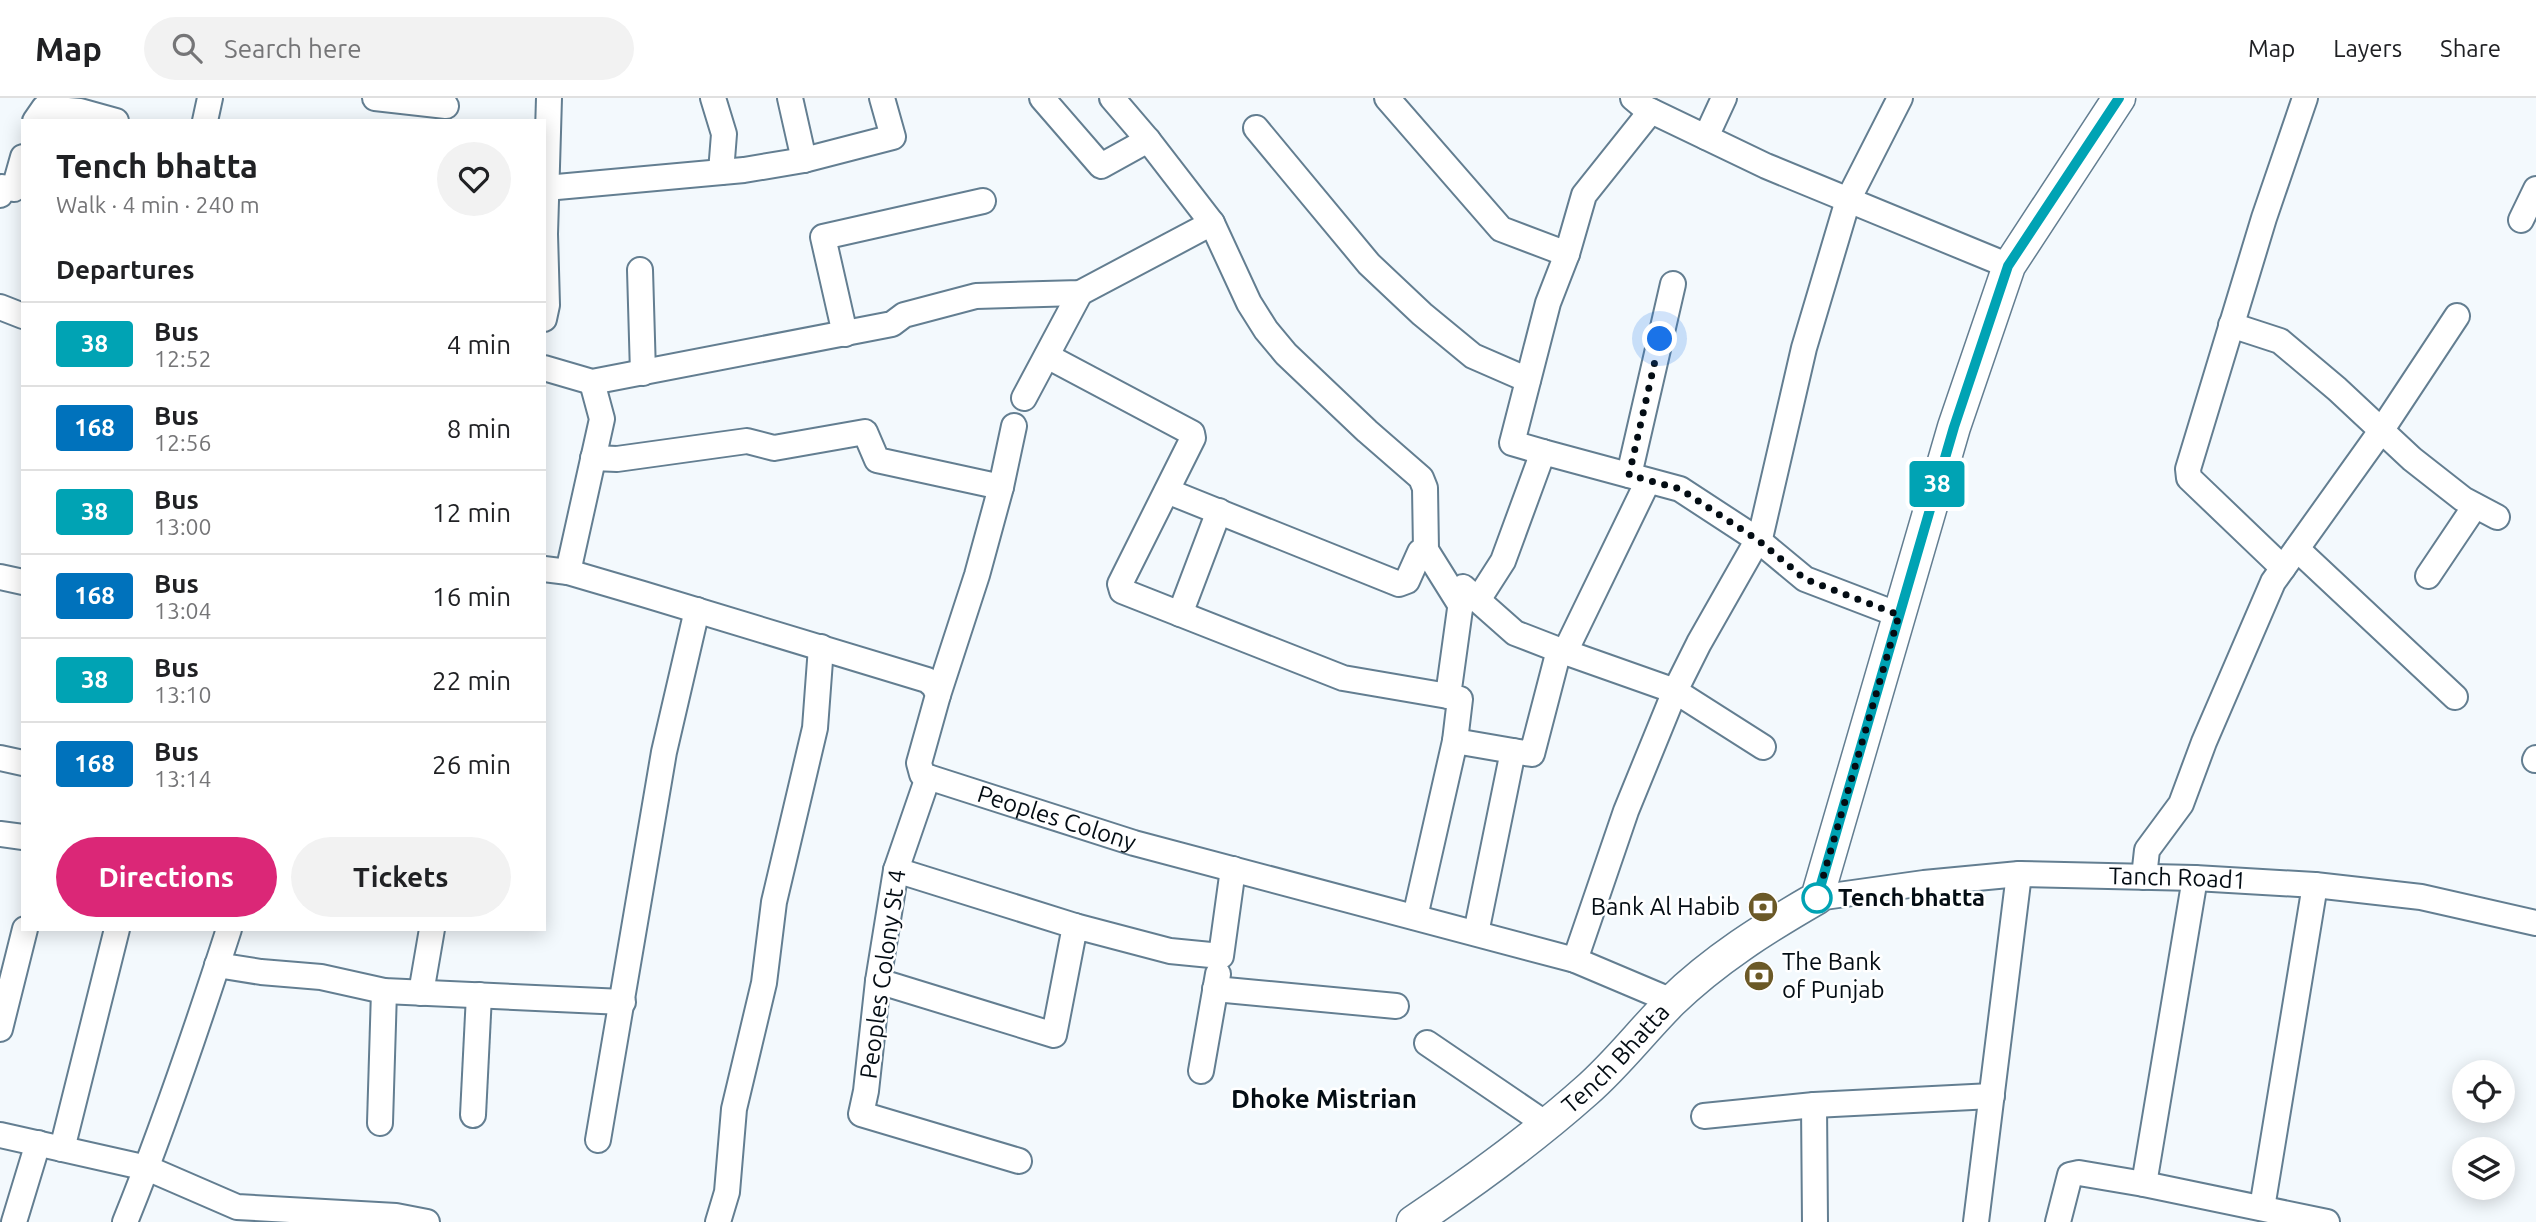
<!DOCTYPE html>
<meta charset="utf-8">
<style>
:root{--surface:#fff;--page:#f2f2f2;--text:#202124;--muted:#757577;--line:#e0e0e0;--accent:#db2777}
body{margin:0;font-family:Ubuntu,sans-serif;background:var(--page);color:var(--text);height:100vh;display:flex;flex-direction:column;font-size:26px;white-space:nowrap}
*{box-sizing:border-box;margin:0}
p{font-size:23px;color:var(--muted)}
.icon{flex:none;width:38px;height:38px;fill:none;stroke:currentColor;stroke-width:2;stroke-linecap:round;stroke-linejoin:round}
.map{position:relative;flex:1;overflow:hidden}
.side{position:absolute;left:21px;top:21px;width:525px;height:812px;display:flex;flex-direction:column;background:var(--surface);border-radius:0px;box-shadow:0 4px 18px #0003}
.side>*{flex:none}
.badge{padding:0 14px;border-radius:5px;font-size:24px;line-height:46px}
.buttons{position:absolute;left:2452px;top:962px;display:grid;gap:14px}
.buttons a{display:grid;place-items:center;width:63px;height:63px;border-radius:50%;background:var(--surface);box-shadow:0 4px 18px #0003;font-size:35px}
.you{position:absolute;width:35px;height:35px;margin:-18px;border:5px solid #fff;border-radius:50%;background:#1a73e8;box-shadow:0 0 0 10px #1a73e833}
.map>.badge{position:absolute;translate:-50% -50%;box-shadow:0 0 0 4px #fff}
h2{padding:0 35px;font-size:26px;line-height:63px}
.round{display:grid;place-items:center;flex:none;width:74px;height:74px;border-radius:37px;background:var(--page)}
.summary{display:flex;align-items:center;justify-content:space-between;height:119px;padding:0 35px}
h1{font-size:33px;font-weight:700;line-height:52px}
.action{display:flex;gap:14px;margin-top:auto;padding:14px 35px}
.action a{flex:1;height:80px;border-radius:42px;background:var(--accent);color:#fff;font-size:28px;font-weight:700;line-height:80px;text-align:center}
.action a+a{background:var(--page);color:var(--text)}
ul{padding:0;list-style:none}
li{display:flex;align-items:center;gap:21px;height:84px;padding:0 35px;border-top:2px solid var(--line)}
li div{flex:1}
li b{display:block;font-size:26px}
li em{font-style:normal}
li .badge{min-width:77px;font-weight:700;text-align:center}
header{display:flex;align-items:center;gap:42px;box-sizing:border-box;height:98px;padding:0 35px;background:var(--surface);border-bottom:2px solid var(--line)}
header strong{font-size:33px}
nav{display:flex;gap:38px;margin-inline-start:auto;font-size:24px}
.search{width:490px;height:63px;background:var(--page);display:flex;align-items:center;gap:18px;box-sizing:border-box;padding:0 24px;border-radius:38px;color:var(--muted);font-size:26px}
.map>svg:first-child{display:block}
</style>
<header>
<strong>Map</strong>
<div class="search"><svg class="icon" aria-label="search" viewBox="0 0 24 24"><circle cx="10" cy="10" r="6"/><path d="M15 15l6 6"/></svg>Search here</div>
<nav><a>Map</a><a>Layers</a><a>Share</a></nav>
</header>
<div class="map">
<svg width="2536" height="1124" viewBox="0 0 2536 1124">
<rect width="100%" height="100%" fill="#f3f9fd"/>
<g fill="none" stroke-linecap="round" stroke-linejoin="round">
<g stroke="#637e91" stroke-width="28">
<g id="minor">
<polyline points="375,0 446,8"/>
<polyline points="713,0 724,36 721,74"/>
<polyline points="790,0 804,62"/>
<polyline points="1042,0 1101,68 1148,42"/>
<polyline points="1112,0 1148,42 1212,125 1249,205 1266,232 1286,256 1367,333 1421,380 1425,390 1426,452 1461,508"/>
<polyline points="1387,0 1501,131 1567,156"/>
<polyline points="1633,0 1645,10 1766,68 2009,168"/>
<polyline points="35,23 44,10 80,13 116,23"/>
<polyline points="205,23 210,0"/>
<polyline points="1256,30 1369,166 1422,216 1473,258 1528,282"/>
<polyline points="1706,39 1724,0"/>
<polyline points="546,90 744,72 804,62 893,39 882,0"/>
<polyline points="0,97 2,89 14,91 23,59"/>
<polyline points="2521,122 2536,91"/>
<polyline points="640,172 643,275"/>
<polyline points="0,209 23,218"/>
<polyline points="544,221 547,207 545,136 549,0"/>
<polyline points="2231,227 2280,243 2337,291 2412,361 2463,401 2497,419"/>
<polyline points="845,236 823,139 983,103"/>
<polyline points="1047,258 1192,335 1193,340 1120,486 1122,493 1343,580 1448,598"/>
<polyline points="544,270 592,284 892,226 904,217 976,198 1080,195 1212,125"/>
<polyline points="1024,300 1080,195"/>
<polyline points="1543,354 1512,345 1548,205 1567,156 1584,97 1651,13"/>
<polyline points="593,360 617,361 747,343 774,350 865,334 877,362 1001,389 1014,328"/>
<polyline points="1629,377 1673,186"/>
<polyline points="1167,393 1399,486 1407,483 1420,454 1426,452"/>
<polyline points="2297,451 2455,599"/>
<polyline points="2283,470 2189,380 2188,371 2264,120 2305,0"/>
<path id="s1" d="M 544,471 L 568,474 L 643,496 L 927,582 L 934,588 L 938,597 L 919,665 L 922,676 L 928,679 L 1134,745 L 1575,862 L 1672,903"/>
<polyline points="568,474 602,321 592,284"/>
<polyline points="2428,478 2475,408"/>
<polyline points="0,479 23,484"/>
<polyline points="1478,502 1503,463 1543,354 1680,391 1758,442 1805,481 1899,517"/>
<polyline points="1180,516 1219,413"/>
<polyline points="1565,554 1648,383"/>
<polyline points="938,597 977,477 1001,389"/>
<polyline points="1455,643 1460,601 1448,598 1463,489 1515,535 1559,552"/>
<polyline points="0,660 23,665"/>
<polyline points="2535,662 2536,660"/>
<polyline points="928,679 896,772 878,883 866,993 861,1016 1019,1063"/>
<polyline points="0,736 23,739"/>
<polyline points="896,772 1075,828"/>
<polyline points="2144,779 2147,752 2181,706 2204,644 2273,484 2381,333 2457,218"/>
<path id="s2" d="M 1817,800 L 1924,785 L 2019,776 L 2195,780 L 2315,787 L 2421,799 L 2536,825"/>
<polyline points="1415,819 1455,643 1513,653"/>
<polyline points="1476,835 1513,653 1532,656 1559,552 1675,593 1763,649"/>
<polyline points="1575,862 1626,713 1675,593 1699,545 1761,436 1804,250 1848,102 1900,0"/>
<polyline points="217,867 261,874 321,879 384,893 623,904"/>
<polyline points="878,883 1054,937 1075,828 1170,853 1221,858 1233,771"/>
<polyline points="1215,891 1396,908"/>
<polyline points="421,895 432,831"/>
<polyline points="0,931 25,831"/>
<polyline points="1427,945 1546,1026"/>
<polyline points="1201,973 1218,876"/>
<polyline points="1814,1007 1815,1124"/>
<polyline points="473,1017 479,897"/>
<polyline points="1704,1018 1814,1007 1992,998"/>
<polyline points="380,1025 384,893"/>
<polyline points="0,1037 147,1070 237,1109 396,1118 427,1124"/>
<polyline points="598,1042 664,654 697,512"/>
<polyline points="62,1051 117,831"/>
<polyline points="2144,1086 2195,780"/>
<polyline points="2262,1110 2315,787"/>
<polyline points="14,1124 38,1045"/>
<path d="M 125,1124 C 164,1028 197,930 229,831"/>
<polyline points="718,1124 727,1094 734,1011 764,885 774,804 815,630 821,549"/>
<polyline points="1976,1124 2019,776"/>
<polyline points="2058,1124 2070,1077 2079,1075 2144,1086 2327,1124"/>
</g>
</g>
<g stroke="#637e91" stroke-width="35">
<g id="major">
<path id="s3" d="M 1413,1124 C 1473,1084 1532,1041 1586,993 C 1617,966 1642,933 1671,904 C 1714,862 1765,830 1817,800 L 1954,329 L 2009,168 L 2119,0"/>
</g>
</g>
<use href="#minor" stroke="#fff" stroke-width="24"/>
<use href="#major" stroke="#fff" stroke-width="32"/>
</g>
<g fill="none" stroke-linecap="round" stroke-linejoin="round">
<g stroke="#fff" stroke-width="16">
<polyline id="line" points="1817,800 1954,329 2008,168 2119,0"/>
</g>
<use href="#line" stroke="#00a3b4" stroke-width="10"/>
<polyline stroke="#040d14" stroke-width="7" stroke-dasharray="0 12.6" points="1660,241 1629,377 1680,391 1758,442 1805,481 1899,517 1817,800"/>
</g>
<defs>
<g id="bank-disc" transform="scale(1.575)"><circle r="9.5" fill="#6b5927" stroke="#fff"/><path d="M-6-4H6V4H-6ZM0-2.3a2.3 2.3 0 1 0 0 4.6a2.3 2.3 0 1 0 0-4.6Z" fill="#fff"/></g>
</defs>
<g fill-rule="evenodd">
<use href="#bank-disc" x="1763" y="809"/>
<use href="#bank-disc" x="1759" y="878"/>
</g>
<circle fill="#fff" stroke="#00a3b4" stroke-width="3.5" cx="1817" cy="800" r="14"/>
<g text-anchor="middle" stroke-width="5" stroke-linejoin="round" paint-order="stroke">
<g font-size="24" fill="#040d14" stroke="#fff">
<text dy="8" stroke="none"><textPath href="#s1" startOffset="642">Peoples Colony</textPath></text>
<text dy="8" stroke="none"><textPath href="#s2" startOffset="362">Tanch Road1</textPath></text>
<text transform="translate(883 876) rotate(-82)" y="8">Peoples Colony St 4</text>
<text dy="8" stroke="none"><textPath href="#s3" startOffset="261">Tench Bhatta</textPath></text>
</g>
<g font-size="24" font-weight="bold" fill="#040d14" stroke="#fff" text-anchor="start">
<text x="1838" y="808">Tench bhatta</text>
</g>
<g font-size="24" fill="#040d14" stroke="#fff" text-anchor="end">
<text x="1740" y="817">Bank Al Habib</text>
<text x="1782" y="872" text-anchor="start">The Bank<tspan x="1782" dy="28">of Punjab</tspan></text>
</g>
<g font-size="26" font-weight="bold" fill="#040d14" stroke="#fff">
<text x="1324" y="1010">Dhoke Mistrian</text>
</g>
</g>
</svg>
<div class="buttons">
<a><svg class="icon" aria-label="locate" viewBox="0 0 24 24"><circle cx="12" cy="12" r="6"/><path d="M12 2v4M12 18v4M2 12h4M18 12h4"/></svg></a>
<a><svg class="icon" aria-label="layers" viewBox="0 0 24 24"><path d="M12 4l9 5-9 5-9-5zM3 14l9 5 9-5"/></svg></a>
</div>
<div class="you" style="left:1660px;top:241px"></div>
<b class="badge" style="left:1937px;top:386px;background:#00a3b4;color:#fff">38</b>
<section class="side">
<div class="summary"><div><h1>Tench bhatta</h1><p>Walk · 4 min · 240 m</p></div><a class="round"><svg class="icon" aria-label="heart" viewBox="0 0 24 24"><path d="M12 20l-8-8c-3-5 5-10 8-4 3-6 11-1 8 4z"/></svg></a></div>
<h2>Departures</h2>
<ul>
<li><span class="badge" style="background:#00a3b4;color:#fff">38</span><div><b>Bus</b><p>12:52</p></div><em>4 min</em></li>
<li><span class="badge" style="background:#0072bc;color:#fff">168</span><div><b>Bus</b><p>12:56</p></div><em>8 min</em></li>
<li><span class="badge" style="background:#00a3b4;color:#fff">38</span><div><b>Bus</b><p>13:00</p></div><em>12 min</em></li>
<li><span class="badge" style="background:#0072bc;color:#fff">168</span><div><b>Bus</b><p>13:04</p></div><em>16 min</em></li>
<li><span class="badge" style="background:#00a3b4;color:#fff">38</span><div><b>Bus</b><p>13:10</p></div><em>22 min</em></li>
<li><span class="badge" style="background:#0072bc;color:#fff">168</span><div><b>Bus</b><p>13:14</p></div><em>26 min</em></li>
</ul>
<div class="action"><a>Directions</a><a>Tickets</a></div>
</section>
</div>
